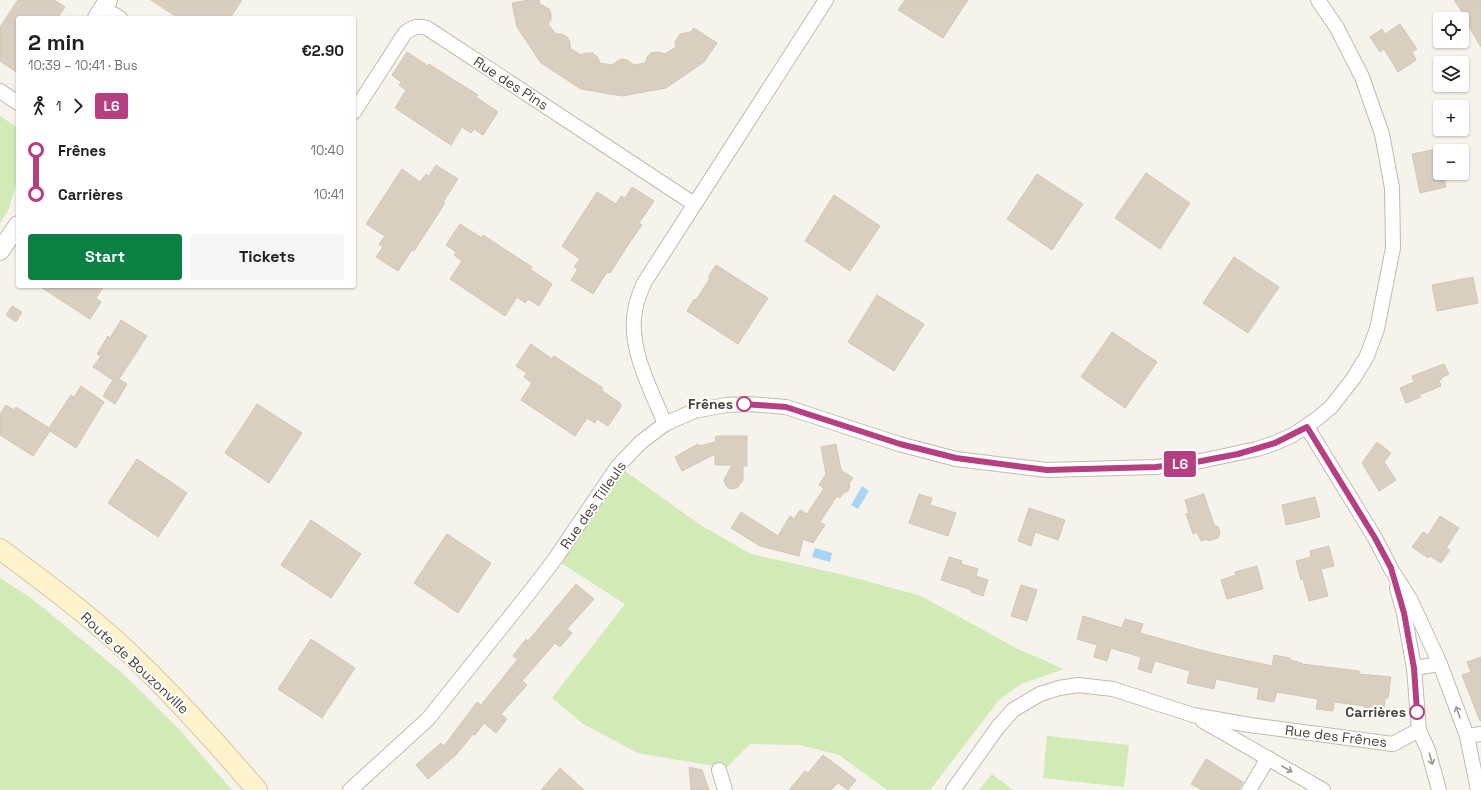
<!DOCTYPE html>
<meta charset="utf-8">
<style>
:root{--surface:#fff;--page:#f6f6f6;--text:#202124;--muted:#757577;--accent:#0b8043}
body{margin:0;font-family:"Space Grotesk",sans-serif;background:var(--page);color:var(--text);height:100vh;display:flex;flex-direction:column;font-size:15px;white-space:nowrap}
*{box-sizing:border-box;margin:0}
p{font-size:13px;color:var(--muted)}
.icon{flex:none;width:22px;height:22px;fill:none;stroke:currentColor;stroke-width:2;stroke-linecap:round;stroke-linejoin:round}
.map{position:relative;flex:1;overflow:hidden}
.details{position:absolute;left:16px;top:16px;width:340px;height:272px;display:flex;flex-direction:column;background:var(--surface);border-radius:4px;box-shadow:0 1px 3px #0004}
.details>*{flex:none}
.badge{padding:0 8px;border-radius:3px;font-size:14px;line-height:26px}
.controls{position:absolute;left:1433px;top:12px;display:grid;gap:8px}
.controls a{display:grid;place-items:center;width:36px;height:36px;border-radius:4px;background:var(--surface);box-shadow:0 1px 3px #0004;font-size:20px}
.map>.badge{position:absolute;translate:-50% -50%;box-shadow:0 0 0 2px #fff}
.legs{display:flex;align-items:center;gap:6px;height:44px;padding:0 12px;font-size:13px}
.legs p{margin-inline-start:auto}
.headline{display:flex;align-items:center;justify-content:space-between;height:68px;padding:0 12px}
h1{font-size:22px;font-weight:800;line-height:30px}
.action{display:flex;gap:8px;margin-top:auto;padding:8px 12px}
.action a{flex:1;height:46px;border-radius:4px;background:var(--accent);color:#fff;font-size:16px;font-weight:800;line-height:46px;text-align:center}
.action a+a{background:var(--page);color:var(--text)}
ul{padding:0 12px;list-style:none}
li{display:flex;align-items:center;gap:14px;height:44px;font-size:15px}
li i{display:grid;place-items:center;width:6px;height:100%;margin:0 5px;background:currentColor}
li i::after{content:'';width:10px;height:10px;margin:-5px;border:3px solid;border-radius:50%;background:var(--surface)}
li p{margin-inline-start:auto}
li:first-child i{background:linear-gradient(#0000 50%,currentColor 0)}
li:last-child i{background:linear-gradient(currentColor 50%,#0000 0)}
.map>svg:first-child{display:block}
</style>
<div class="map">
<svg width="1481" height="790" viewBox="0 0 1481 790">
<rect width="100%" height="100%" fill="#f6f3ec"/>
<g fill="#d2eab5">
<polygon points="0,116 18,128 18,178 8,211 0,223"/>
<polygon points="618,466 699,524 751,554 848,576 921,596 1016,648 1064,669 1021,684 999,700 930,790 887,790 839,755 800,745 750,744 726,768 638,753 583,724 552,698 625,604 555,559"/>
<polygon points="0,578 31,598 122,673 178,728 232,790 0,790"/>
<polygon points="1047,736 1129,745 1124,787 1043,778"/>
<polygon points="992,774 1013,790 979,790"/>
</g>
<g fill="#a9d4f2">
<polygon points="862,486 869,491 858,509 851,505"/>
<polygon points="815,548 832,553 830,562 812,557"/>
</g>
<g fill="#d8cfc1" stroke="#d3c7b4">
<polygon points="18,0 54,0 65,7 58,18 18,18 18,73 0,61 0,27"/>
<polygon points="151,0 242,0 230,18 178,18"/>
<polygon points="530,0 539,0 540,4 549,9 551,14 551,20 548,24 556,34 562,34 567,37 570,42 570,48 581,55 586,53 593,53 598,58 600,63 612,65 619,60 623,59 627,60 634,65 645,63 648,56 651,53 659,52 665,54 676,47 675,42 680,34 690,32 694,28 717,43 704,62 666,88 622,96 581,89 541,63 517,27 512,3"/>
<polygon points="905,0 968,0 943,38 898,10"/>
<polygon points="1454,0 1481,0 1481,47 1469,27 1462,31 1462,12"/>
<polygon points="1400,24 1417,49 1412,52 1416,60 1398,72 1384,49 1380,52 1370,37 1382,29 1385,34"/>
<polygon points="407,52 428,66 429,64 465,87 478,95 476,97 498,112 483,135 474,129 471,133 462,127 451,145 395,108 406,90 399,85 401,82 392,75"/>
<polygon points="1437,149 1440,161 1440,173 1443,173 1446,187 1420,193 1412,154"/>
<polygon points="436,165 458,179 443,202 445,203 425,234 414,251 412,250 398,271 376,257 383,247 379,244 385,236 366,224 402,169 420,182 426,174 429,176"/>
<polygon points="1146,173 1190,203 1160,249 1115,218"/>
<polygon points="1037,174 1083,204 1052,250 1007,219"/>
<polygon points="632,187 654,201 639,223 642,225 630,242 610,273 607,272 593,294 571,280 578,269 574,267 580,259 562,246 597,192 616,204 621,196 625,198"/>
<polygon points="834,195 880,226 850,271 805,241"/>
<polygon points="460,224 482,238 483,235 532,267 530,269 552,284 539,306 528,299 525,303 517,297 505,316 450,279 462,261 454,255 456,252 446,245"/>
<polygon points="1234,257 1279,287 1248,333 1203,303"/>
<polygon points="716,265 768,298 738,344 687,311 694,299 696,300 710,278 708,277"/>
<polygon points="1473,277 1478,303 1437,311 1432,285"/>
<polygon points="39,286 104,286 96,298 101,302 90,319"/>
<polygon points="877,295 924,324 894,371 848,342"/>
<polygon points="12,306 22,312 16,322 6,315"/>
<polygon points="121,320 147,336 119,379 127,384 115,404 103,396 113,380 93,367 101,356 97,354 108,336 110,338"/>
<polygon points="1112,332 1157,362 1125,408 1081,377"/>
<polygon points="531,344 552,359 554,356 586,377 603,388 601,390 620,403 621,407 608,426 597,419 595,423 587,418 575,436 521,400 532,383 524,377 527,373 516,366"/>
<polygon points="1444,364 1449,374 1441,378 1442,379 1439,380 1441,386 1419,395 1421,397 1406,403 1400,388 1414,382 1412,376"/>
<polygon points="81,386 104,402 76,448 50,431 33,456 0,435 0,414 6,405 14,410 16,407 49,428 71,395 74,397"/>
<polygon points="257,404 302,433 269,483 225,453"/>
<polygon points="716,436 747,436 747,466 743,466 743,480 737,488 730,489 726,486 724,480 732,465 715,465 715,454 682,471 675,457 698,444 699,446 715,442"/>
<polygon points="1377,442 1391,453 1384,462 1396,480 1379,491 1362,463"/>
<polygon points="836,444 841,470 853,478 849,483 850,487 847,492 844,492 840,498 837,496 820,522 825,525 813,543 803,539 799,556 760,546 731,528 741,512 778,536 790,516 794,519 800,510 807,514 824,488 819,485 826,474 821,447"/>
<polygon points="137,459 187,493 158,537 108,503"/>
<polygon points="919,494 932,498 930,505 956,513 948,536 909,523"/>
<polygon points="1204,494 1214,525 1218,527 1220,533 1218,538 1208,541 1207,539 1201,541 1197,532 1193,534 1186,514 1189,513 1185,500"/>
<polygon points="1315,497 1320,517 1286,525 1282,505"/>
<polygon points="1029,508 1065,520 1058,540 1035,532 1031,546 1018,541"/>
<polygon points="1440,516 1459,528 1446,548 1450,550 1441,563 1430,556 1428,558 1412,547 1423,532 1428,535"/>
<polygon points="311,520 361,554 331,598 281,565"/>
<polygon points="447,534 491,563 458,613 414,583"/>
<polygon points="1329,546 1334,566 1321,569 1328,596 1309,601 1303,579 1301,580 1296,561 1311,557 1310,551"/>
<polygon points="949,557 962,561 961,564 978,569 976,576 988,580 983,596 971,592 971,590 941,580"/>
<polygon points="1257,566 1263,589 1227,599 1221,580 1236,575 1235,572"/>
<polygon points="576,584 594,599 567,629 572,633 560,647 555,643 522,681 527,685 501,714 507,719 496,733 484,723 475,735 473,734 456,755 428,779 416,765 441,743 444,746 477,702 481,705 518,659 513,656 526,639 528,641"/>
<polygon points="1021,585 1037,590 1027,621 1011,616"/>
<polygon points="1083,616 1122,628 1125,619 1143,624 1140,633 1212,653 1272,666 1274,655 1290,658 1290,660 1302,663 1302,664 1359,671 1359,674 1391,677 1388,698 1385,698 1384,708 1381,708 1381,712 1364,710 1365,706 1334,702 1333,711 1316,709 1318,699 1277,692 1274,702 1268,701 1257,699 1259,688 1216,679 1214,689 1187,683 1190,671 1155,661 1151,673 1138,669 1141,657 1111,648 1107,661 1094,657 1097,645 1077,639"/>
<polygon points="311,639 355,668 322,718 278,689"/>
<polygon points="1481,657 1481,721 1480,721 1462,675 1471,672 1467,662"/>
<polygon points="823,755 856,780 848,790 838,783 831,790 789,790 805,771 808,773"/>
<polygon points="1206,759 1243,782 1239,790 1202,790 1191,784"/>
<polygon points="689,767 702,770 709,790 691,790"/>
<polygon points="560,768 584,790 541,790"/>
</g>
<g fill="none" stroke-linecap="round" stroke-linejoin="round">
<g stroke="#c2bbae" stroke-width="16">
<g id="minor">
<polyline points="103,8 120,18"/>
<polyline points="0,91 18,103"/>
<path d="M 354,112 L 405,33 C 413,27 418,25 427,28 L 694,204"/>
<path d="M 665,424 C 652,391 631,355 634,318 C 635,305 639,294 644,283 L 826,0"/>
<polyline points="1307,427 1375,538 1391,569 1410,599 1423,627 1440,664 1467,736 1478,790"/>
<polyline points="1397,588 1404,613 1414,668 1419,730 1428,750 1439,790"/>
<polyline points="1414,668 1440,664"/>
<polyline points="1203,721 1323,790"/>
<polyline points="1467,736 1481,734"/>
<polyline points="719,770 725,790"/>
<polyline points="350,790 428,719 529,593 555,559 618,466 641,442 665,424 694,411 726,405 749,404 786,407 899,444 956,459 1047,470 1156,467 1196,462 1257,449 1275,443 1293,435 1318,418 1331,407 1353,379 1367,356 1377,329 1393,248 1392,188 1382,134 1362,77 1337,28 1318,0"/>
<polyline points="953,790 998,727 1013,710 1040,694 1059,688 1078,685 1113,689 1193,715 1250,725 1393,744 1419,730"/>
<polyline points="1249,790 1268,758"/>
</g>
</g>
<g stroke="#c2bbae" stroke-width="20">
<g id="tertiary">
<polyline points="97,18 108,0"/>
<polyline points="0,251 18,225"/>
</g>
</g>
<g stroke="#d6c79b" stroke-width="22">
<path id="secondary" d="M 0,549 C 42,580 85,612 124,648 C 171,692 215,741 257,790"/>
</g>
<use href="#minor" stroke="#fff" stroke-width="14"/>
<use href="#tertiary" stroke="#fff" stroke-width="18"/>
<use href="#secondary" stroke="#fff3cd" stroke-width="20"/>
</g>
<defs><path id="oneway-shaft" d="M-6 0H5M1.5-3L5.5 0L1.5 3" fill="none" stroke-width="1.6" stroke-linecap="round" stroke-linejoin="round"/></defs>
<g stroke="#9c9892">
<use href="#oneway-shaft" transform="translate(1458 712) rotate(-109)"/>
<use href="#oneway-shaft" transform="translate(1431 759) rotate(74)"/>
<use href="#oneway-shaft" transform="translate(1287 769) rotate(30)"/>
</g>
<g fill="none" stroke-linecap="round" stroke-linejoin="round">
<g stroke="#fff" stroke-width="9">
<polyline id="line-1" points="744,404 786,407 900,444 956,458 1047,470 1156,467 1196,462 1238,454 1275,443 1307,427 1375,538 1391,568 1404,613 1414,668 1417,712"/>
</g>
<use href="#line-1" stroke="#b63f82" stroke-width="6"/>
</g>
<g fill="#fff" stroke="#b63f82" stroke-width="2">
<circle cx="744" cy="404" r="7"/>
<circle cx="1417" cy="712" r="7"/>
</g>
<g text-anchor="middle" stroke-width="4" stroke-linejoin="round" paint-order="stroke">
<g font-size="14" fill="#4b4439" stroke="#fff">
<text transform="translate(511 83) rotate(33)" y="5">Rue des Pins</text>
<text transform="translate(593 505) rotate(-55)" y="5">Rue des Tilleuls</text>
<text transform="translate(135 663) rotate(43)" y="5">Route de Bouzonville</text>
<text transform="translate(1336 736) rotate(7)" y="5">Rue des Frênes</text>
</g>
<g font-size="14" font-weight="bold" fill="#4b4439" stroke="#fff" text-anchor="end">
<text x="733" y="409">Frênes</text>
<text x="1406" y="717">Carrières</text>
</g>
</g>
</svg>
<div class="controls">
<a><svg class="icon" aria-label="locate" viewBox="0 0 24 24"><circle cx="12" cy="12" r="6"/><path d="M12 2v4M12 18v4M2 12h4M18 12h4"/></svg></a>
<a><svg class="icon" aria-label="layers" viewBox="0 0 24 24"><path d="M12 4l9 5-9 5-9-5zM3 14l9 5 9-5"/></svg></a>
<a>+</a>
<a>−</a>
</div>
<b class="badge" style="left:1180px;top:464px;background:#b63f82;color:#fff">L6</b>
<section class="details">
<div class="headline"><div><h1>2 min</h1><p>10:39 – 10:41 · Bus</p></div><b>€2.90</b></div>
<div class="legs"><svg class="icon" aria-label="walk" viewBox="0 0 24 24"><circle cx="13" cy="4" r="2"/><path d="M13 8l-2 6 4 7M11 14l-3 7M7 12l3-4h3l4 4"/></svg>1<svg class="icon" aria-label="forward" viewBox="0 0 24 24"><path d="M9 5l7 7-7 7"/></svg><b class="badge" style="background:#b63f82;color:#fff">L6</b></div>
<ul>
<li><i style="color:#b63f82"></i><b>Frênes</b><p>10:40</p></li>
<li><i style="color:#b63f82"></i><b>Carrières</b><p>10:41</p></li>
</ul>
<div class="action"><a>Start</a><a>Tickets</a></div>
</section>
</div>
